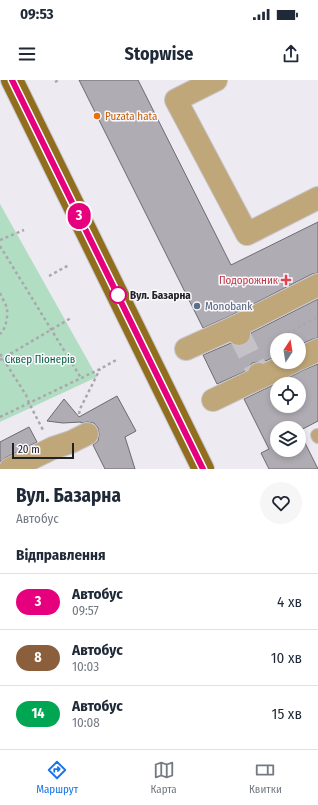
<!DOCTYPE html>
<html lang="uk">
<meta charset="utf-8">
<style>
:root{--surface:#fff;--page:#f6f6f7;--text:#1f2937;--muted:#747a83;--line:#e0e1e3;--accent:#1a73e8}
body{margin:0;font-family:"Fira Sans Condensed",sans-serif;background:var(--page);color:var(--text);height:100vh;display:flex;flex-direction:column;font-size:15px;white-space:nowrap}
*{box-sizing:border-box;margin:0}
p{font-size:13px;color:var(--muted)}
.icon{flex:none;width:22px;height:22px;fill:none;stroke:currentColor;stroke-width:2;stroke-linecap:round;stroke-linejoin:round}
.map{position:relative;height:389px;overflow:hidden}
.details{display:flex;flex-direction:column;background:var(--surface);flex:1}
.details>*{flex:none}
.badge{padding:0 8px;border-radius:13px;font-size:14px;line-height:26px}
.needle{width:26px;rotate:12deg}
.buttons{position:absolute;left:270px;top:253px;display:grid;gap:8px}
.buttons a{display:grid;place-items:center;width:36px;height:36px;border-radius:50%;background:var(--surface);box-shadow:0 2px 6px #0003;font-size:20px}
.scale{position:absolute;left:12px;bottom:10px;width:62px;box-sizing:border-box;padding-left:4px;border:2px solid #212022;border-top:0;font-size:11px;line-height:14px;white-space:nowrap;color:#212022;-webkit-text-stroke:3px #faf8fe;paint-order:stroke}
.map>.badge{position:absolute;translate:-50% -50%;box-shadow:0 0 0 2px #fff}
h2{padding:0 16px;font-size:15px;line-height:36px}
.round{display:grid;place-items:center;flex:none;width:42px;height:42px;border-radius:21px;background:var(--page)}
.headline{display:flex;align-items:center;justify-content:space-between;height:68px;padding:0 16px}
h1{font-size:19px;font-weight:700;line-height:30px}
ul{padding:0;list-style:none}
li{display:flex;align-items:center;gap:12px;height:56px;padding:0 16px;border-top:1px solid var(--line)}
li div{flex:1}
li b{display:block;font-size:15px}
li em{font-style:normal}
li .badge{min-width:44px;font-weight:700;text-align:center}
.status{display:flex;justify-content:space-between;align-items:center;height:28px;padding:0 20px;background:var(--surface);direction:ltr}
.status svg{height:11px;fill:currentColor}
header{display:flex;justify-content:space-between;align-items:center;height:52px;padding:0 16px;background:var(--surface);font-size:18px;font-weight:700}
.tab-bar{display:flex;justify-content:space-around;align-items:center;height:56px;border-top:1px solid var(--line);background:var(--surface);font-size:11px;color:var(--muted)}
.tab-bar a{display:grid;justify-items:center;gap:2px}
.tab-bar .selected{color:var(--accent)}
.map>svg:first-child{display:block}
</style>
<div class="status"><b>09:53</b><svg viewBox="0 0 49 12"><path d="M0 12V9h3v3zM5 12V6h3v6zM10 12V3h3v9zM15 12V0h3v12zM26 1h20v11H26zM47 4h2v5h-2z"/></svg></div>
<header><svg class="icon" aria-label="menu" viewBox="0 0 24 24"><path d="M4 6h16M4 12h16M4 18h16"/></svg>Stopwise<svg class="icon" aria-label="share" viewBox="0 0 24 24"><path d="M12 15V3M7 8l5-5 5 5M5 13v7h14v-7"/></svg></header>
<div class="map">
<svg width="318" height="389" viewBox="0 0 318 389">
<rect width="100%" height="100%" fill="#edeaf1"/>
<polygon fill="#b1dec2" points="0,124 97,297 0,342"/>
<g fill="#afadb3" stroke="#6d6b71" fill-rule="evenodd">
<polygon points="79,0 138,0 231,185 318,142 318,193 312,194 230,236 203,248"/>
<polygon points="318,219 318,258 313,259 299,265 299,260 277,260 277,276 263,282 258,282 252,283 248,290 217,304 203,275 231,263 233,265 239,266 245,265 250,260 251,253"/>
<path d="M 318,284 L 318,341 L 299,351 L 318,389 L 269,389 L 261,373 L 269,369 L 244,319 L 298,293 L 301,291 ZM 277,304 L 299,304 L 299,326 L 277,326 ZM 277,348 L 299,348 L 299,370 L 277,370 Z"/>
<polygon points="117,316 136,351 125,357 135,389 105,389 93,365 98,361 99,354 98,348 94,343 87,342 81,343 81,342 63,343 47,341 64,319 79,337"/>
<polygon points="29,347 37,362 5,378 0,382 0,362"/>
</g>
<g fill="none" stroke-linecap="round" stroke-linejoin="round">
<polyline stroke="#c4c2c8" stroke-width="22" stroke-dasharray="22 11" stroke-linecap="butt" points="239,254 259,294"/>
<g stroke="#c8c6cc" stroke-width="14">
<polyline id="lane" points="317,355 318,357"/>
</g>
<g stroke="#c8c6cc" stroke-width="24">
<g id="street">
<polyline points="216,0 176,20 247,154 318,118"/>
<polyline points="239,254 235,247 318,205"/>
<polyline points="186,269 235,247"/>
<polyline points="299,279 318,270"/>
<polyline points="259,294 261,297 293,282"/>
<polyline points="213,320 261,297"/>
<polyline points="10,389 53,368 71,362 87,354"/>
</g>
</g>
<g stroke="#c8c6cc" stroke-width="24">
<polyline id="primary" points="12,0 203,389"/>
</g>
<g stroke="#aaa7ad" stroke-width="2.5" stroke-dasharray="3 3" stroke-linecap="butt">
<polyline points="55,2 59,0"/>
<polyline points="0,160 24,150"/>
<polyline points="0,166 81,298"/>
<polyline points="49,196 69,185"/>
<path d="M 0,213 C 2,218 6,224 7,229 C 8,236 6,249 0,254"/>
<polyline points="277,259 318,237"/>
<polyline points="0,274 26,315 29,323 43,350"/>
<polyline points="0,280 71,238"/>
<polyline points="79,334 80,329 100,289"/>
<polyline points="0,337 100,289 118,279"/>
</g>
<use href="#lane" stroke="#bfa779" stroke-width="12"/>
<use href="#street" stroke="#bfa779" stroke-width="22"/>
<use href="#primary" stroke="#916e1d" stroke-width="22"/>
</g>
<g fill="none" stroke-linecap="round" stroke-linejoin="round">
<g stroke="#fff" stroke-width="9">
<polyline id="line" points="12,0 203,389"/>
</g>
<use href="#line" stroke="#e6007e" stroke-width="6"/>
</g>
<circle fill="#e8710a" stroke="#faf8fe" stroke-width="1.5" cx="97" cy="36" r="4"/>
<path fill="#e0444e" stroke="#faf8fe" stroke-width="1.5" d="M284 194h4v4h4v4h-4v4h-4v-4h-4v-4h4z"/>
<circle fill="#fff" stroke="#e6007e" stroke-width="2" cx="118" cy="215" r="8"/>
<circle fill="#5c6f8a" stroke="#faf8fe" stroke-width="1.5" cx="197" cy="226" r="4"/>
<g text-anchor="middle" stroke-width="3" stroke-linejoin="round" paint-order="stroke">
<g font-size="11" fill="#c56008" stroke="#faf8fe" text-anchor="start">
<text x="105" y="40">Puzata hata</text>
</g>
<g font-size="11" fill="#be3a42" stroke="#faf8fe" text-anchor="end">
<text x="278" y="204">Подорожник</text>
</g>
<g font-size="11" font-weight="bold" fill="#212022" stroke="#faf8fe" text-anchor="start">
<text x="130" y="219">Вул. Базарна</text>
</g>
<g font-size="11" fill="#4e5e75" stroke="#faf8fe" text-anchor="start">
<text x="205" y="230">Monobank</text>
</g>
<g font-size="11" fill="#085f3a" stroke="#faf8fe">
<text x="40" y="283">Сквер Піонерів</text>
</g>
</g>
</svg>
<div class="buttons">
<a><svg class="needle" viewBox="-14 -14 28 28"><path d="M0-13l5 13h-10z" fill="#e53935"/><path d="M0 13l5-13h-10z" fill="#747a83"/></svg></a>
<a><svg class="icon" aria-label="locate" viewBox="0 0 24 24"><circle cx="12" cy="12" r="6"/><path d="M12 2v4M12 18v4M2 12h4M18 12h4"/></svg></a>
<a><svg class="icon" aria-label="layers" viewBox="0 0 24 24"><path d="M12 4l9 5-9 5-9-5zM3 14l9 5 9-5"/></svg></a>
</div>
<div class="scale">20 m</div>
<b class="badge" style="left:79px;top:136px;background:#e6007e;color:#fff">3</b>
</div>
<section class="details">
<div class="headline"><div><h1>Вул. Базарна</h1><p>Автобус</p></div><a class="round"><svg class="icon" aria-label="heart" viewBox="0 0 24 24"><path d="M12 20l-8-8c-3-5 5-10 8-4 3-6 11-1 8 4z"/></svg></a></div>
<h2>Відправлення</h2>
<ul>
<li><span class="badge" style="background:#e6007e;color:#fff">3</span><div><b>Автобус</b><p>09:57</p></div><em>4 хв</em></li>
<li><span class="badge" style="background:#8b5e3c;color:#fff">8</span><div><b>Автобус</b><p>10:03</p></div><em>10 хв</em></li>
<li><span class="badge" style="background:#00a651;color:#fff">14</span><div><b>Автобус</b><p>10:08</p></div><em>15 хв</em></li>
</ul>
</section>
<nav class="tab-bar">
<a class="selected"><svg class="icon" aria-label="directions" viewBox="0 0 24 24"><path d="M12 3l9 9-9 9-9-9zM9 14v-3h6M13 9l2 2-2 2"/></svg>Маршрут</a>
<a><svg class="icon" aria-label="map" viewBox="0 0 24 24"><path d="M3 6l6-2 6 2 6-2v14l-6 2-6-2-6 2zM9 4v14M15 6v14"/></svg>Карта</a>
<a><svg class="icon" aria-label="tickets" viewBox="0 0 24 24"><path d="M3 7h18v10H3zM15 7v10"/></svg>Квитки</a>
</nav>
